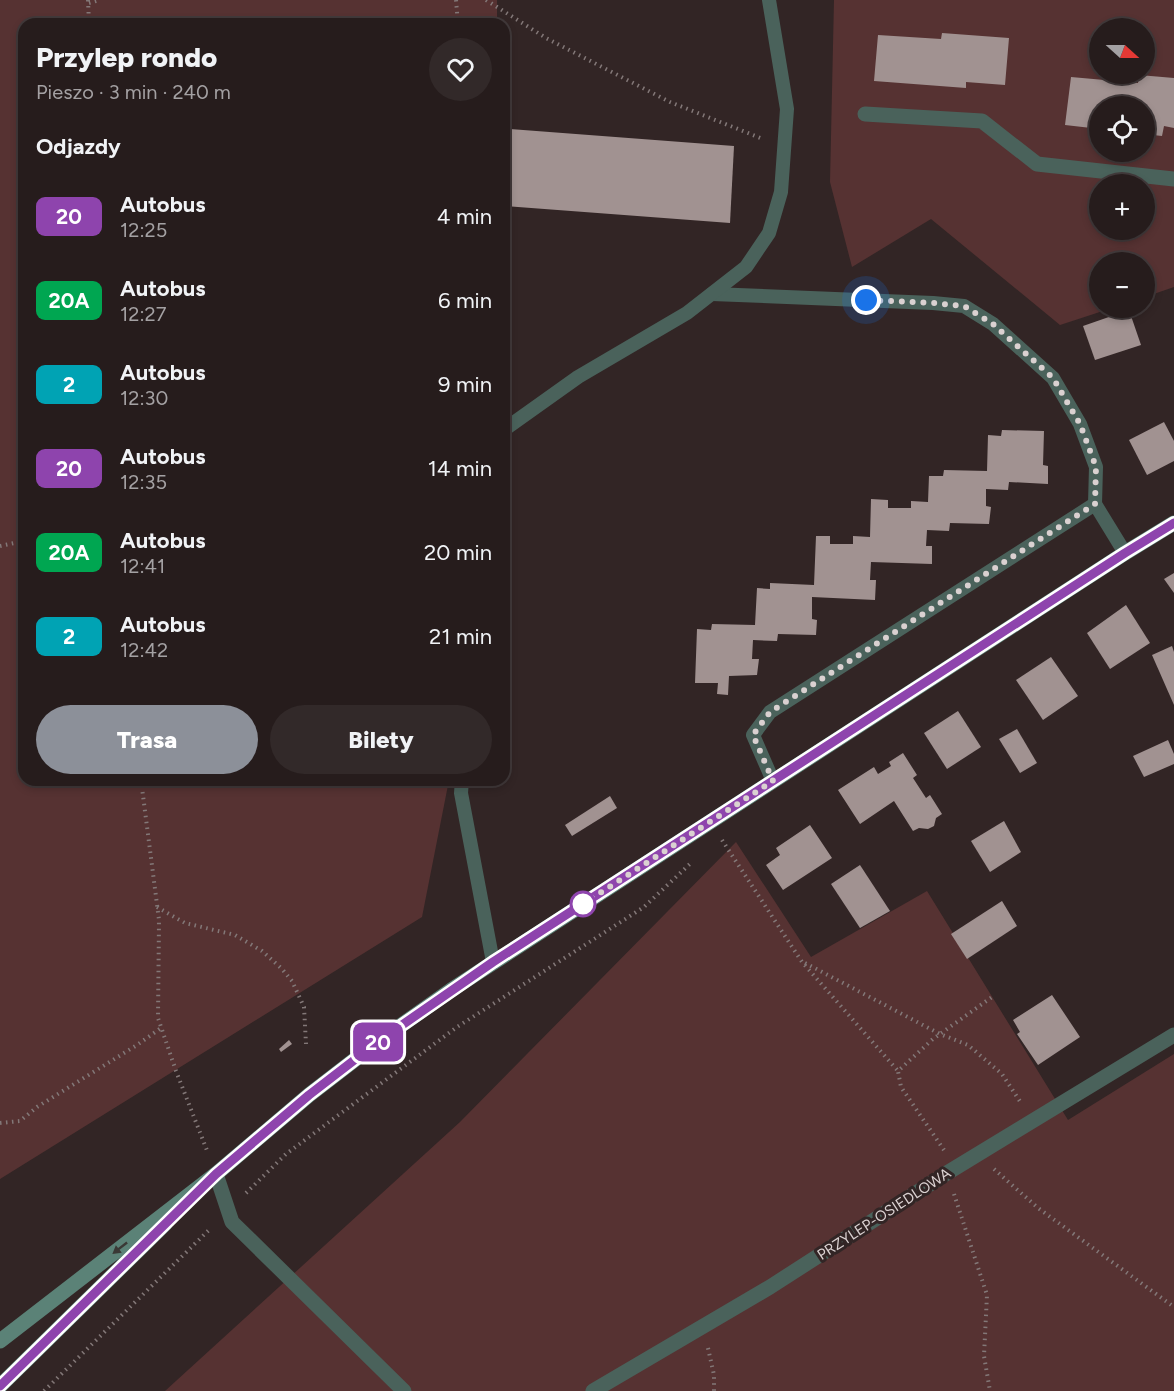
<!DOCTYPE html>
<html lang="pl">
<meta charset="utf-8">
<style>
:root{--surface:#261c1c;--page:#322929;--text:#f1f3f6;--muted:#a4a1a3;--line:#423a3b;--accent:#8c9099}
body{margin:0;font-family:Figtree,sans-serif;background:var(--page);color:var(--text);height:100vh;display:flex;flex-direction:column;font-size:22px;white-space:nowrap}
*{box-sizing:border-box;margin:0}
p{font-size:20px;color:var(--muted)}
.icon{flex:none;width:33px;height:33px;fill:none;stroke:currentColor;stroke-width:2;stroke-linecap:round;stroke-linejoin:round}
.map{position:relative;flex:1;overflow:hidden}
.side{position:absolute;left:18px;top:18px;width:492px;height:768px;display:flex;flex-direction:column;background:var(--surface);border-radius:18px;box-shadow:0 3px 9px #0003,0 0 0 2px var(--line)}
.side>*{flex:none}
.badge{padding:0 12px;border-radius:9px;font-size:21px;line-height:39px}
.needle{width:39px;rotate:111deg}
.buttons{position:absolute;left:1089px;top:18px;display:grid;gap:12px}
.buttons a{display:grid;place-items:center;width:66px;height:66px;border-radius:50%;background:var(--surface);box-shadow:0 3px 9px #0003,0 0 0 2px var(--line);font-size:30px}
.you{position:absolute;width:30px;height:30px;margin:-15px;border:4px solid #fff;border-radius:50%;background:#1a73e8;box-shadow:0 0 0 9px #1a73e833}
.map>.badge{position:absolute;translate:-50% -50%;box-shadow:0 0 0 3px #fff}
h2{padding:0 18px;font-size:22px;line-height:54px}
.round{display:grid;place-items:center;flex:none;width:63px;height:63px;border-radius:32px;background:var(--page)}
.head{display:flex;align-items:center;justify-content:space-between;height:102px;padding:0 18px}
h1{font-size:28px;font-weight:800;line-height:45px}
.primary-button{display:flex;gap:12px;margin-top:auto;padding:12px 18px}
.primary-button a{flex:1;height:69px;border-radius:36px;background:var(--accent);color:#fff;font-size:24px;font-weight:800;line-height:69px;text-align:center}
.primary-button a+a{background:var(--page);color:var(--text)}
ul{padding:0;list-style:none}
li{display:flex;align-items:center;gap:18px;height:84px;padding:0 18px}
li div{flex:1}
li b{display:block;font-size:22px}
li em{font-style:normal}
li .badge{min-width:66px;font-weight:700;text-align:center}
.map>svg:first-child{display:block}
</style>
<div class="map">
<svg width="1174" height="1391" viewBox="0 0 1174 1391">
<rect width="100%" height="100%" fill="#322525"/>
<g fill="#563232" fill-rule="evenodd">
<polygon points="0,0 497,0 497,24 24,24 24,780 449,780 422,917 0,1179"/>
<path d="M 834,0 L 1174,0 L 1174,287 L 1145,297 L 1144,262 L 1100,262 L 1100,308 L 1112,308 L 1060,325 L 931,219 L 852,267 L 830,182 ZM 1100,28 L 1144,28 L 1144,74 L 1100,74 ZM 1100,106 L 1144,106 L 1144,152 L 1100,152 ZM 1100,184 L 1144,184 L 1144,230 L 1100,230 Z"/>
<polygon points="504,293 509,479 504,502"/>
<polygon points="736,842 811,957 927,891 1068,1120 1174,1054 1174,1391 165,1391 460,1122"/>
</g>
<g fill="#a19291">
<polygon points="942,33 1009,38 1005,85 966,82 966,88 874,81 878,35 941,39"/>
<polygon points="1139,75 1174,78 1174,128 1164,126 1162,136 1144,134 1144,106 1100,106 1100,129 1065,125 1071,77 1138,83"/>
<polygon points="510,129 734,146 730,223 506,206"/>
<polygon points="1129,310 1141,345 1095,360 1083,326"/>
<polygon points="1164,422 1174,441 1174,461 1147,475 1129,440"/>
<polygon points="1002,430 1044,431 1043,465 1048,466 1048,484 1009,482 1008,490 986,489 986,506 991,507 989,524 950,523 949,531 927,530 926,546 932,546 932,564 871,562 870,580 876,580 875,600 812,597 812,619 817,620 816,635 778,634 777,641 753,640 752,659 759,659 757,675 729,676 728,695 717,694 718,683 695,683 697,629 711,630 712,624 755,625 757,588 770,589 770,583 814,585 816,536 830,536 830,544 853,544 853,536 870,537 871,499 888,500 888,508 911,508 911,501 928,502 929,476 943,476 944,470 987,471 988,435 1001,436"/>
<polygon points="1174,573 1174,593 1164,579"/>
<polygon points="1126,605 1150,643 1110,669 1087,633"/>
<polygon points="1172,646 1174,652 1174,705 1152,655"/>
<polygon points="1051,657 1078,696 1043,720 1016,680"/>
<polygon points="958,711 981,747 947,769 924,733"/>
<polygon points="1017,729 1037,763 1020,773 999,739"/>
<polygon points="1168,740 1174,754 1174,764 1144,777 1133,756"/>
<polygon points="903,753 917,775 913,778 926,798 930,795 942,814 936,818 934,826 928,829 919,828 913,831 894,801 860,824 838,790 874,767 878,774 891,766 889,762"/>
<polygon points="610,796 617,808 572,836 565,825"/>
<polygon points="1004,821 1021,852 990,872 971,841"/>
<polygon points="810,825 832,858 783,890 766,865 780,855 776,848"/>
<polygon points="860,865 890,911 860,928 831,884"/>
<polygon points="1002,901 1017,926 967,959 951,934"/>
<polygon points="1052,995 1080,1037 1038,1065 1017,1034 1020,1032 1013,1020"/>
<polygon points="289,1040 292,1044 281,1052 279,1049"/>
</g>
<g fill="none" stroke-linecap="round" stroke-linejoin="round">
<g stroke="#837878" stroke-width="4" stroke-dasharray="1.5 4.5" stroke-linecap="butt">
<polyline points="88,0 89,24"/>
<polyline points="456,0 458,24"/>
<polyline points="486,0 546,38 670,102 763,139"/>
<polyline points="89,3 100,0"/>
<polyline points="0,546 24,541"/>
<polyline points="141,780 159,920 158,1018 176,1071 208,1153"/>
<polyline points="722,840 802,962 898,1071"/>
<polyline points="157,907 185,923 235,935 262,951 282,969 292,981 304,1007 306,1044"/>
<polyline points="805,963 940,1034 968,1045 1002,1074 1021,1103"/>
<polyline points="0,1123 20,1121 37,1107 137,1045 161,1028"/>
<polyline points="944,1150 901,1087 898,1071 933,1039 992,997"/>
<polyline points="994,1169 1038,1208 1174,1307"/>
<polyline points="246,1193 286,1154 457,1027 644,907 692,862"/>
<polyline points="954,1194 987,1295 984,1356 990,1391"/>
<polyline points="708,1348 714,1375 714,1391"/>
<polyline points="44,1391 211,1228"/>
</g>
<g stroke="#4a625b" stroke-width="14">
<polyline points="712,294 933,303 964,306 993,324 1053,378 1080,424 1096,467 1095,504 1125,553"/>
<polyline points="504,439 505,429 578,377 687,313 746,267 769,233 781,192 787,109 769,0"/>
<polyline points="462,780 461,793 493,962"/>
<polyline points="773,781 753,735 770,712 1095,504"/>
</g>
<g stroke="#4a625b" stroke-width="15">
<polyline points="865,114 982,121 1037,164 1174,179"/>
<polyline points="216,1174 232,1222 404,1391"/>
<polyline points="593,1391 770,1287 947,1173 1174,1035"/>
</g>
<g stroke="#5b8277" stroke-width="15">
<polyline points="0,1341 216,1174 309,1095 379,1041 451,990 1125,553 1174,523"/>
<polyline points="0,1386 165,1224"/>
</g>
</g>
<defs><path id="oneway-solid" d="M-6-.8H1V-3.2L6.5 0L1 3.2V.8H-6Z" transform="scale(1.5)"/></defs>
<use fill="#3a3835" href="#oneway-solid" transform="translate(120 1248) rotate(142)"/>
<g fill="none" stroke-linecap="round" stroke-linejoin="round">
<g stroke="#fff" stroke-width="14">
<polyline id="line" points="0,1386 216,1174 309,1095 379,1041 493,962 1125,553 1174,523"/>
</g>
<use href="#line" stroke="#8e44ad" stroke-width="9"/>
<polyline stroke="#dad1d1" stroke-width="6" stroke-dasharray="0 10.8" points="583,904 773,781 753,735 770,712 1095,504 1096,467 1080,424 1053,378 993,324 964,306 933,303 866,300"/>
</g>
<circle fill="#fff" stroke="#8e44ad" stroke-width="3" cx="583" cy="904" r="12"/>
<g text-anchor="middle" stroke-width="6" stroke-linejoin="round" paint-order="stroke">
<g font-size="15" fill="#dad1d1" stroke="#322525">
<text transform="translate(884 1214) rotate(-33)" y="5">PRZYLEP-OSIEDLOWA</text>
</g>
</g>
</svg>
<div class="buttons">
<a><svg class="needle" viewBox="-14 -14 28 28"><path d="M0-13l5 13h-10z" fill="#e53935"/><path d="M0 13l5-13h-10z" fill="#a4a1a3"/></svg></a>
<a><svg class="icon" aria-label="locate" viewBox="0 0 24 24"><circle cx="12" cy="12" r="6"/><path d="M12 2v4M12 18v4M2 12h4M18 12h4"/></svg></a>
<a>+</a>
<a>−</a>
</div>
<div class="you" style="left:866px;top:300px"></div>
<b class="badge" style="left:378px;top:1042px;background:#8e44ad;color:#fff">20</b>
<section class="side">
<div class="head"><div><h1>Przylep rondo</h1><p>Pieszo · 3 min · 240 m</p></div><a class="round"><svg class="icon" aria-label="heart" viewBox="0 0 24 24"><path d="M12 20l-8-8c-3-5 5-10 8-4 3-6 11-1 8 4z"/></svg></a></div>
<h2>Odjazdy</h2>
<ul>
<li><span class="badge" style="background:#8e44ad;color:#fff">20</span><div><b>Autobus</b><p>12:25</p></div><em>4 min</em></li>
<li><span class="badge" style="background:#00a651;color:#fff">20A</span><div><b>Autobus</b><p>12:27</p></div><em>6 min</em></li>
<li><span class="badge" style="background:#00a3b4;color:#fff">2</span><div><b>Autobus</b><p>12:30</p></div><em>9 min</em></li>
<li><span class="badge" style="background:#8e44ad;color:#fff">20</span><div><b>Autobus</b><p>12:35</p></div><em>14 min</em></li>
<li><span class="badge" style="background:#00a651;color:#fff">20A</span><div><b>Autobus</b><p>12:41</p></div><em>20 min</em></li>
<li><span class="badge" style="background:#00a3b4;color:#fff">2</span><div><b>Autobus</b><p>12:42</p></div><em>21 min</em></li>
</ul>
<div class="primary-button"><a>Trasa</a><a>Bilety</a></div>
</section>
</div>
